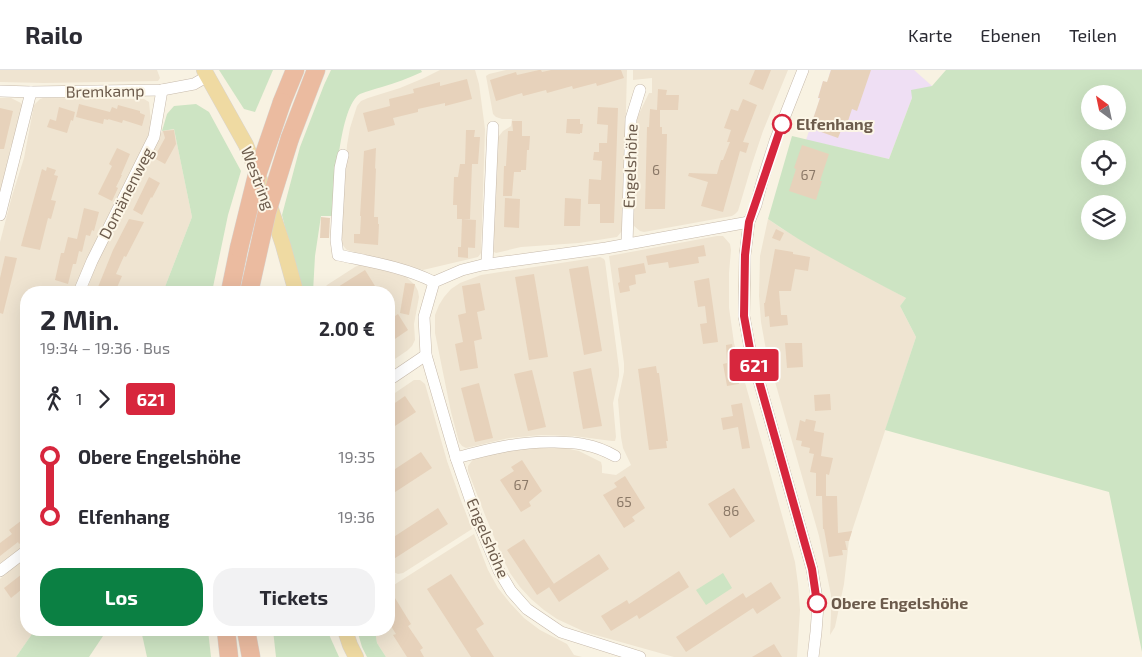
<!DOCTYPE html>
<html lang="de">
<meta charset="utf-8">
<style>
:root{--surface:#fff;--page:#f2f2f3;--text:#2b2b33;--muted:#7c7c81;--line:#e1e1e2;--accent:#0b8043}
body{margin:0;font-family:"Exo 2",sans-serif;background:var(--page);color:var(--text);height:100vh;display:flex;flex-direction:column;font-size:19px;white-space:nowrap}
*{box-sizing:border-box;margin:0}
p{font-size:16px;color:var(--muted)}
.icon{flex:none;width:28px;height:28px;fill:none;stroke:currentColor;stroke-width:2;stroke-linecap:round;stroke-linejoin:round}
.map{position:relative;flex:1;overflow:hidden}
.panel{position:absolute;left:20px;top:216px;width:375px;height:350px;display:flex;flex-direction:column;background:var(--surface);border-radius:20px;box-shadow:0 5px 20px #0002}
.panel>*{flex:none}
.badge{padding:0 10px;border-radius:4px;font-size:18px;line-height:32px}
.needle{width:32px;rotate:327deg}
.controls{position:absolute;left:1081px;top:15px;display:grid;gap:10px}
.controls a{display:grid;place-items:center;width:45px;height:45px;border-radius:50%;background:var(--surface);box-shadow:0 5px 20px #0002;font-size:25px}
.map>.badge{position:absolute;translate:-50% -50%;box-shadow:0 0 0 2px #fff}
.legs{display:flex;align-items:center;gap:8px;height:55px;padding:0 20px;font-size:16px}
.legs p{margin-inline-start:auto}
.overview{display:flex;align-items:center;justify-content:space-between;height:85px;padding:0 20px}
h1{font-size:28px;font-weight:700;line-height:38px}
.cta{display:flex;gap:10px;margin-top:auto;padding:10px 20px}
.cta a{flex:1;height:58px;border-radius:20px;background:var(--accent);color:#fff;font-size:20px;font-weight:700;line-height:58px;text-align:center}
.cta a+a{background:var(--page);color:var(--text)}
ul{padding:0 20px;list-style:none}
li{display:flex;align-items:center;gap:18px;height:60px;font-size:19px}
li i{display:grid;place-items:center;width:8px;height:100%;margin:0 6px;background:currentColor}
li i::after{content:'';width:12px;height:12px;margin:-6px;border:4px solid;border-radius:50%;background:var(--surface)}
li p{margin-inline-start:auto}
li:first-child i{background:linear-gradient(#0000 50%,currentColor 0)}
li:last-child i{background:linear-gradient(currentColor 50%,#0000 0)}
header{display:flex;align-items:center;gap:30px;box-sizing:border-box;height:70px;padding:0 25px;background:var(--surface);border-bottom:1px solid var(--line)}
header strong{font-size:24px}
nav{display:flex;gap:28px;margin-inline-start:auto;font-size:18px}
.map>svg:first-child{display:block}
</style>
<header>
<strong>Railo</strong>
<nav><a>Karte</a><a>Ebenen</a><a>Teilen</a></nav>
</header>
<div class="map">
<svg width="1142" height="587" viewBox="0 0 1142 587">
<rect width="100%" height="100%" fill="#f8f2e2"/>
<g fill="#efe4d1">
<polygon points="0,0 157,0 160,8 158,11 44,13 0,12"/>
<polygon points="440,0 475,0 479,14 485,59 481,183 478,187 423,200 347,180 345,178 341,172 347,75 350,58 357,36 361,31 368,28 400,18 424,8"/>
<polygon points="506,0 627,0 623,157 622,161 617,167 579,173 521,177 496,183 494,182 493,178 496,71 499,66 503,61 511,56 512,49 502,49 496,47 493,44 486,6 489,4"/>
<polygon points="633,0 788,0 763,61 752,94 738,141 735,144 732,146 644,162 640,161 634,156 633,152 636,50 649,23 652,23 652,8 633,10"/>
<polygon points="0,28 11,28 21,33 23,37 15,75 11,75 0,131"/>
<polygon points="43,28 144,29 149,32 151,52 150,61 138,89 74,222 26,222 26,474 0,494 0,172 12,126 24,88 34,35 40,29"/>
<polygon points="174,59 192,147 163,222 86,222 98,190 108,168 162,61"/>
<polygon points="768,149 781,158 825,184 906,228 900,236 916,267 849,470 844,514 835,557 830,565 831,545 831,525 819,466 766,280 761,252 759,226 760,186"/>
<polygon points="717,166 723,166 730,174 731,180 729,203 729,238 734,273 795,492 798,514 800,540 797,587 674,587 585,562 557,549 544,540 531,529 520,517 510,503 503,489 485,445 468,401 468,396 474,388 486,384 536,376 565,378 579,381 601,392 602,396 602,403 616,405 631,395 623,378 621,367 618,330 624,302 624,293 609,186"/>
<polygon points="600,187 604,189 605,191 619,299 619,306 613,333 616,367 615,371 612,371 574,366 541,365 509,368 466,378 462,376 459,372 451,342 435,263 435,245 439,235 444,227 451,219 460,213 481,205"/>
<polygon points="359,195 364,195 406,207 415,215 418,221 419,227 414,254 415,270 412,276 408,280 389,293 389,222 322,222 327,215 355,197"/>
<polygon points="414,310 420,310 425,314 447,391 460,428 472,459 403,503 398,504 391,501 389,497 389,327"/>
<polygon points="474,464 488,500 498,518 510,533 524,548 540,560 567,574 574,585 582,587 386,587 377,573 375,560 389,560 389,518"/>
<polygon points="26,488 26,560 36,560 32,564 16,587 0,587 0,509"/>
</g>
<polygon fill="#efdff4" points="831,0 914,0 932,16 912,28 889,89 806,70 820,29 818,28 823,11 829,13 832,6 829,5"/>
<g fill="#cde4c3" fill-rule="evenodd">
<polygon points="219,0 273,0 255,42 244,39"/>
<path d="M 331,0 L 421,0 L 422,2 C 409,8 396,13 382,17 C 375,19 367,21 360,24 C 339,36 335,122 333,146 L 321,146 L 315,186 L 313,222 L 301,222 L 282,145 L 300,77 L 324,15 Z"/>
<path d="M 946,0 L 1142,0 L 1142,582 L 1109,422 L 885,360 L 916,267 L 900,236 L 906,228 C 859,203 811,179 768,149 L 792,66 L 889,89 L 912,28 L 911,20 L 932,16 ZM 1090,24 L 1118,24 L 1118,51 L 1090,51 ZM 1090,79 L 1118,79 L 1118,106 L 1090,106 ZM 1090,134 L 1118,134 L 1118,161 L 1090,161 Z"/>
<polygon points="196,34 209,42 241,101 228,145 212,222 163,222 192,147 174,59 162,61 167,44 174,36"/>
<polygon points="723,503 732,518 706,535 696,520"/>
<polygon points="36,560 107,560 89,587 16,587 32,564"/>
<polygon points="141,560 208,560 211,587 147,587"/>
<polygon points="273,560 327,560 339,587 276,587"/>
<polygon points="357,560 375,560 377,573 386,587 367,587 362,577"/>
</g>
<g fill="#e7d2bb">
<polygon points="539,0 541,0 542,2 551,0 621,0 624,8 597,16 596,13 573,19 572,16 547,23 546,20 523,26 522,23 496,31 490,10 516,2 517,5"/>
<polygon points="755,0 771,0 763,20 749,14"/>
<polygon points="831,0 871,0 857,41 852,39 847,54 844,53 838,68 810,58 820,28 818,28 823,11 827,12"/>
<polygon points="467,9 472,29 445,36 445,33 418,39 418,42 393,48 395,55 368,62 363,43 390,36 389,29 414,23 413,19 440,12 440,16"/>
<polygon points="658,19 667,20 666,25 679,25 678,40 660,40 660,57 662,57 662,64 667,64 665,139 645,139 647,57 649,57 650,39 657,40"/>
<polygon points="743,29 757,35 743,72 749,73 746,83 740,81 723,142 701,136 708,112 688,106 689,103 717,104 721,90 723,90 730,72 727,72 731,60 724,58 731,39 738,41"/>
<polygon points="79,34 110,42 112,37 117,39 118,35 140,41 140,43 145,45 142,56 123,50 122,53 108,49 109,46 108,50 104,49 103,54 76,47"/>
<polygon points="59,37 75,42 73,51 71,50 67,63 47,57 50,49 56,51"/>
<polygon points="598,37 618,38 614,153 600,153 600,134 588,134 589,109 601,110 602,91 593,90 594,82 599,82 599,73 607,73 608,55 597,54"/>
<polygon points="0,38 13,41 4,79 0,79"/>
<polygon points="567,49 580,49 580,54 583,54 582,63 580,63 580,64 566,63"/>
<polygon points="512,51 522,51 522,66 530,66 529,80 527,80 526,100 521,100 521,102 514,102 512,126 503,126 504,96 506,96 508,61 513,61"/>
<polygon points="174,60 176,74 165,94 154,88 165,68 163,61"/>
<polygon points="466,60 475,60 474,67 480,67 478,94 472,94 470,149 457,149 457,135 453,135 454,107 458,107 460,94 465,94"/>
<polygon points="802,75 829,84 820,111 822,111 816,130 789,121 796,99 794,98"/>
<polygon points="117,78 130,84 121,105 122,105 116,117 118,118 112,131 98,124 112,96 109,94"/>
<polygon points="376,78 375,99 376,98 374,147 378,147 378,154 379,154 378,175 354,173 354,164 360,164 361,146 360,146 364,81"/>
<polygon points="47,97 56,100 54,105 58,106 51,130 56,131 51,149 48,148 40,180 21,176 42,99 46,101"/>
<polygon points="149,107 160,113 152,128 151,127 142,145 133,140"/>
<polygon points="505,128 520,129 519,158 504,157"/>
<polygon points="565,128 581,129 580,156 564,156"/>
<polygon points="84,138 99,142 94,161 92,160 90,166 86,165 82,182 79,181 76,194 73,194 68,214 55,210 61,183 64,183 68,167 77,169"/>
<polygon points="321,147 330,148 329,168 320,168"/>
<polygon points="129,149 144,152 126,187 124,186 116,204 122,206 115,222 96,222 113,180"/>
<polygon points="462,149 476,150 475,178 461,177"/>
<polygon points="776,159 784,163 780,171 772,168"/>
<polygon points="704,175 706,186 698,187 699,193 669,198 668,192 648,195 646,186"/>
<polygon points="458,177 468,177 468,188 458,187"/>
<polygon points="775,179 793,182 793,184 810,187 808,201 795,199 791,221 779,221 781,245 787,245 788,255 770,257 769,246 765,247 764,233 765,233"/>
<polygon points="5,186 17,188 3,244 0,243 0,208"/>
<polygon points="644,193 646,203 635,205 636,214 629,216 630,221 620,223 618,213 620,212 618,198"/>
<polygon points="588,196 602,281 584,285 569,199"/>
<polygon points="365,200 375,216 365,222 330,222"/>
<polygon points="534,204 548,287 529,290 515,207"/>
<polygon points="709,208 718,272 703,274 700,254 707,253 705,236 698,237 694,211"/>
<polygon points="405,213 415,214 409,245 400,243"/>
<polygon points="480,213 485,240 477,242 482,269 474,271 478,298 460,301 455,274 463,272 458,245 466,243 462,216"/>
<polygon points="398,244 408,260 389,273 389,250"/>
<polygon points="785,273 802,273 803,297 787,298"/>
<polygon points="732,274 739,314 727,316 723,294 727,293 726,275"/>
<polygon points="656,296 657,303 659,303 668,371 666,371 667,378 649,380 638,299"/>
<polygon points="591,298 602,356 583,359 573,302"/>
<polygon points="532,300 546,357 528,361 514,304"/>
<polygon points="479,313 493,368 475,372 461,318"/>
<polygon points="830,324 831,340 815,341 814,325"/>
<polygon points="405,326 416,342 389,360 389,337"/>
<polygon points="742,333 750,378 742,379 738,357 723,360 721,348 733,346 731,335"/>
<polygon points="806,349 816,351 814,361 824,363 821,386 833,388 829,405 826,404 826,426 816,426 816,403 810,402 814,384 809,383 810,378 801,376 802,371 796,370 800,350 805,352"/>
<polygon points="421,382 432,398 389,426 389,403"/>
<polygon points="522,390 542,421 529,432 531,436 521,442 500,410 514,401 511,397"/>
<polygon points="625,406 645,438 632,447 635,451 624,458 603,425 617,417 614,413"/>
<polygon points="734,418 755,451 730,468 708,434"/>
<polygon points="822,426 837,426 838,463 852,461 849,471 845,471 847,480 842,480 843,485 829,487 824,459 823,459"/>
<polygon points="438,438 448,454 389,492 389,470"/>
<polygon points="26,447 26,468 19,474 18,472 0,486 0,473 12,464 9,460"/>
<polygon points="524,469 554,514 537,525 507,480"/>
<polygon points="599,484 609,499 559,532 549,517"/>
<polygon points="679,501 689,517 639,549 637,545 611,561 601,546 627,530 629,534"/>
<polygon points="22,504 26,508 26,516 11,528 4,518"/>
<polygon points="451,504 484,554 476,559 494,587 471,587 427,519"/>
<polygon points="771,512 781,528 757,544 753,538 686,582 676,567 743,523 746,528"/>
<polygon points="395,528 411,554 408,556 423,578 420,580 424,587 407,587 393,565 396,564 389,553 389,532"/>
<polygon points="774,574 782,587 752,587"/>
</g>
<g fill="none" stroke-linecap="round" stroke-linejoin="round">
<g stroke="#c7baab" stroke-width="12">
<g id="minor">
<polyline points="803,0 775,71 762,112 756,135 749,152 745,185 744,246 750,279 812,499 818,535 816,562 813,587"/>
<polyline points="0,21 31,22 162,20 194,14 208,6"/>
<path d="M 343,85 L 340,98 L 336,170 L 338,185 C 371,192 404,197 434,212"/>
<polyline points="0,145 31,22"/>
<polyline points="627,174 631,49 640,20"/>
<polyline points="487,194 493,57"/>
<polyline points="79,222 92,191 154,67 162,20"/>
<polyline points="389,310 426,285"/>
<path d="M 456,388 C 489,379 521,371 555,372 C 566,373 576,372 586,375 C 597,377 606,381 615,386"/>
<polyline points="0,501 26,481"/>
<polyline points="640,587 561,562 527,539 511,521 499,501 477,449 456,388 426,285 424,247 434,212 462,200 482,195 606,178 749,152"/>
</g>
</g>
<g stroke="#d9d4d0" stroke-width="16">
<g id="major">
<polyline points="204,0 246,75 268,130 283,175 296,222"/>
<polyline points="345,560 350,575 356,587"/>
</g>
</g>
<g stroke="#d9d4d0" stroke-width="19">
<g id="highway">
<polyline points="282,32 295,0"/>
<polyline points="290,68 316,0"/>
<polyline points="230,222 239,178"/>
<polyline points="226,560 229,587"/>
<polyline points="246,560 251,587"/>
</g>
</g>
<use href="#minor" stroke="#fff" stroke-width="11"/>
<use href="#major" stroke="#efdaa2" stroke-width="15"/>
<use href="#highway" stroke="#ebbba0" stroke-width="18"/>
<g stroke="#d9d4d0" stroke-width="19" stroke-linecap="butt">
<g id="highway-bridge">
<polyline points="239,178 257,105 282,32"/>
<polyline points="250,218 267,142 290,68"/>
</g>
</g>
<use href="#highway-bridge" stroke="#ebbba0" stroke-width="18"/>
</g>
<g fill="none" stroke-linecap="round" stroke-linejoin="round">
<g stroke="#fff" stroke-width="11">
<polyline id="line-1" points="782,54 749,152 745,185 744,246 750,279 812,499 817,533"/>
</g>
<use href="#line-1" stroke="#d7263d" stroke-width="8"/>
</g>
<g fill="#fff" stroke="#d7263d" stroke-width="2.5">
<circle cx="782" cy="54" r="9"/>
<circle cx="817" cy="533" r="9"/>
</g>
<g text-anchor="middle" stroke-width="4" stroke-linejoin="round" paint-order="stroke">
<g font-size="14" fill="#8b7968">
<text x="656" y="105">6</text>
<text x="808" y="110">67</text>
<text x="521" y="420">67</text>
<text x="624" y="437">65</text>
<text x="731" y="446">86</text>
</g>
<g font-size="16" fill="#6c5b4c" stroke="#fcf6e7">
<text transform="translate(105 21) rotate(-1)" y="6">Bremkamp</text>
<text transform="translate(630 96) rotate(-88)" y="6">Engelshöhe</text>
<text transform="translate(258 108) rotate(69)" y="6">Westring</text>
<text transform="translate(126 123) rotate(-63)" y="6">Domänenweg</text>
<text transform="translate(488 468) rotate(67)" y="6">Engelshöhe</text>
</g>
<g font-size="16" font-weight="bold" fill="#6c5b4c" stroke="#fcf6e7" text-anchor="start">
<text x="796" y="60">Elfenhang</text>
<text x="831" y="539">Obere Engelshöhe</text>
</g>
</g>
</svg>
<div class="controls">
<a><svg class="needle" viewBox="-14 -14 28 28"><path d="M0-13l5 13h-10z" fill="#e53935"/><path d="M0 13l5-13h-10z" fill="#7c7c81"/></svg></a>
<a><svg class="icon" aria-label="locate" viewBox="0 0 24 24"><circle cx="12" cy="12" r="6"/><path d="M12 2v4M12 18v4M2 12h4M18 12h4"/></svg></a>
<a><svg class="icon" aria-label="layers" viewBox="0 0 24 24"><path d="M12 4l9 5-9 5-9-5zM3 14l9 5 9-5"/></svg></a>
</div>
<b class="badge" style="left:754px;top:295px;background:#d7263d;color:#fff">621</b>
<section class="panel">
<div class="overview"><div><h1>2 Min.</h1><p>19:34 – 19:36 · Bus</p></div><b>2.00 €</b></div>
<div class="legs"><svg class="icon" aria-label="walk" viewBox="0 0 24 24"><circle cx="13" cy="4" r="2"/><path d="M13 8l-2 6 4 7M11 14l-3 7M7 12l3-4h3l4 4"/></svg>1<svg class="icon" aria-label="forward" viewBox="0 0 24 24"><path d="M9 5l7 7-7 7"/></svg><b class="badge" style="background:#d7263d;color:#fff">621</b></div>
<ul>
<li><i style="color:#d7263d"></i><b>Obere Engelshöhe</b><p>19:35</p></li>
<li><i style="color:#d7263d"></i><b>Elfenhang</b><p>19:36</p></li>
</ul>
<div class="cta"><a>Los</a><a>Tickets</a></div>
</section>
</div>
